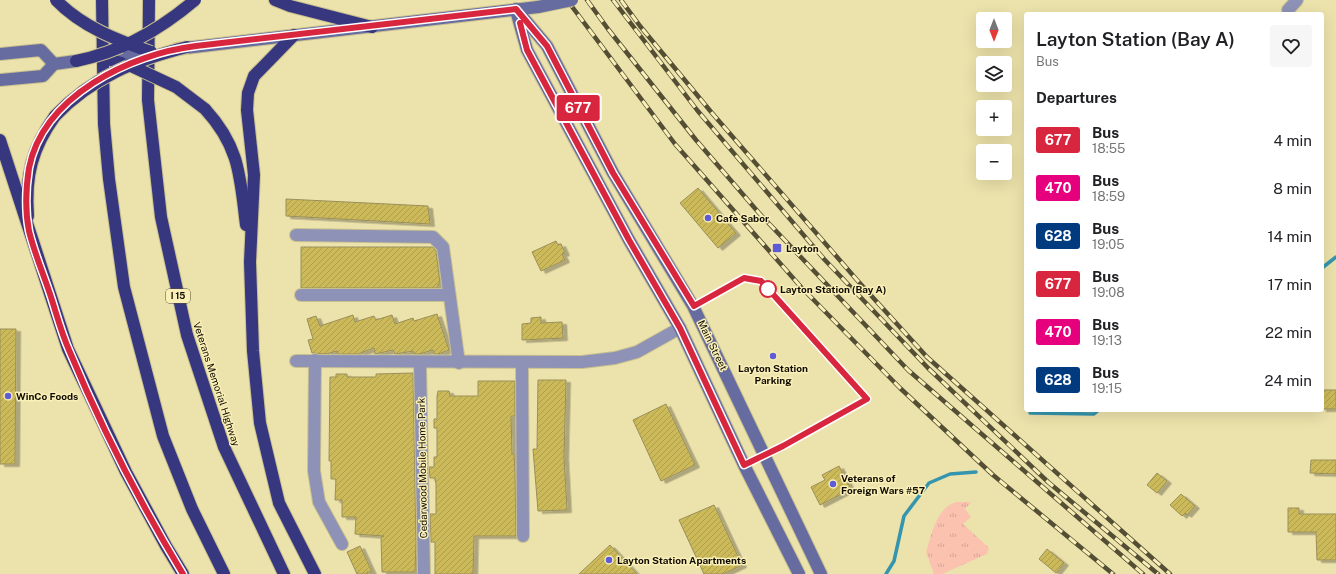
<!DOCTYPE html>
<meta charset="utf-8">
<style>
:root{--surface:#fff;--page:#f6f6f6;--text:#202124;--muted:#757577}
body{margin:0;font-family:"Public Sans",sans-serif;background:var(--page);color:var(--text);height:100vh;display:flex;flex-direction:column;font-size:15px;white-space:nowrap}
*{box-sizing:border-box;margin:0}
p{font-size:13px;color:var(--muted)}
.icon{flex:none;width:22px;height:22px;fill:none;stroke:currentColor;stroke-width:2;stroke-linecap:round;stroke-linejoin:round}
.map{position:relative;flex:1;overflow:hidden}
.drawer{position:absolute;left:1024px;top:12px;width:300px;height:400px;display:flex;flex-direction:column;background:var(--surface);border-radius:4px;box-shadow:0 4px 16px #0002}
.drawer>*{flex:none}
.badge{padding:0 8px;border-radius:3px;font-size:14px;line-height:26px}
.needle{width:26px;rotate:180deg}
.controls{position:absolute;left:976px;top:12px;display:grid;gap:8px}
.controls a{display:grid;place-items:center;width:36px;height:36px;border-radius:4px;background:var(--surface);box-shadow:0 4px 16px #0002;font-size:20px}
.map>.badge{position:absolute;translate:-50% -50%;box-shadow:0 0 0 2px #fff}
h2{padding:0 12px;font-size:15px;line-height:36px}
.round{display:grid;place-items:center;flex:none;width:42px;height:42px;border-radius:4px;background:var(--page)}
.summary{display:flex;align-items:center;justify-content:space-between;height:68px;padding:0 12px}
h1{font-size:19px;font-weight:600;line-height:30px}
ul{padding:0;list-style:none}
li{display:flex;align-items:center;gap:12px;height:48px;padding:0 12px}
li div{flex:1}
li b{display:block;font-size:15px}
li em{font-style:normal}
li .badge{min-width:44px;font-weight:700;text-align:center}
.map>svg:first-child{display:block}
</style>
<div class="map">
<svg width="1336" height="574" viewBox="0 0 1336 574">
<defs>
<pattern id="grass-tufts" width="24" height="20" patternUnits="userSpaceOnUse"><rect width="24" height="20" fill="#fbc2af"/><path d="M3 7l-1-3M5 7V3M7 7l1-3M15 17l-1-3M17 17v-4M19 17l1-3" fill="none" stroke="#d6a595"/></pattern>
<pattern id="building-hatch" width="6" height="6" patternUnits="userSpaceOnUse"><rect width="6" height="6" fill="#ccba5a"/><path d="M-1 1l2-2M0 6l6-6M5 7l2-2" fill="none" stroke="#ae9f4c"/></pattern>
<filter id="shadow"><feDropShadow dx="4.5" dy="2.5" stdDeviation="0" flood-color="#0004"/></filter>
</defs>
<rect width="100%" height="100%" fill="#ece2ab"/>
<path fill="url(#grass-tufts)" d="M 956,502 L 971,502 L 965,509 L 971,517 L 963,524 L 989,548 L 987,554 L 942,574 L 934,574 L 926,552 C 932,534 936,508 956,502 Z"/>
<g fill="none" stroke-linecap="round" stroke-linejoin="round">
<g stroke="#3595ae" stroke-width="3.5">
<polyline points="1322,268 1336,257"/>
<polyline points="1030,413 1094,414 1099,410"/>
<polyline points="886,574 894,561 904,516 929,483 950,474 976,472"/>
</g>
</g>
<g fill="url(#building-hatch)" stroke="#998f5a" filter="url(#shadow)">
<polygon points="698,188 736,233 718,248 680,203"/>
<polygon points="286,199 428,206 430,224 286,216"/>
<polygon points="556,241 558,245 561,244 565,253 562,254 565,260 541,271 532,252"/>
<polygon points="301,247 433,247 436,251 440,284 438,284 438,288 301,288"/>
<polygon points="437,314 449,350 438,354 434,354 433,350 419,354 414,354 413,351 395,354 393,350 375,354 374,348 358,354 338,354 337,351 326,354 312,353 308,340 313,339 307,319 316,316 320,326 353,315 355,322 374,316 376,320 392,315 395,324 413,318 414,321"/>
<polygon points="541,317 541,323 562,322 563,338 522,340 522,324 531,323 531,318"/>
<polygon points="0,329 16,329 15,464 0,464"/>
<polygon points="413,373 416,542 415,572 382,572 381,537 384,536 355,534 356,517 342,517 342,500 335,500 336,479 331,479 331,461 329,461 330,377 336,377 336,374 347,374 347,377 376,377 376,374"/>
<polygon points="538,380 566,380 564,457 567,510 538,511 533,449 537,449"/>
<polygon points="478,381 515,381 515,416 511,416 512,454 514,454 515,472 516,536 474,536 473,574 435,574 435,542 431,542 430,514 436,514 436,484 435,478 430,478 429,467 434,467 434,457 437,457 437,428 434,428 434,419 437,419 437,396 438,391 449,391 450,396 478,396"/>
<rect x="1322" y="390" width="14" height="19"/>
<polygon points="666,404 695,465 661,481 633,420"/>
<polygon points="1311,460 1336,460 1336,474 1310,473"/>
<polygon points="839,466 851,489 820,505 811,487 825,480 822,475"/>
<polygon points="1157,473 1167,481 1157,493 1147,485"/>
<polygon points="1181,494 1195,506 1187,515 1185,513 1182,516 1170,505"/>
<polygon points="714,505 742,565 723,574 704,574 679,520"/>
<polygon points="1288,508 1299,508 1299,514 1336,514 1336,560 1317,560 1316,532 1288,532"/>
<polygon points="610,545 637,574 579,574"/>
<polygon points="360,546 372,572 367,572 368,574 357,574 347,552"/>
<polygon points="1047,549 1064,563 1056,573 1039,559"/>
</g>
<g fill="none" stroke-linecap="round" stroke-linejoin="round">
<g stroke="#c9c090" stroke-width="14">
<g id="street">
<polyline points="1288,10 1297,0"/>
<polyline points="296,235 433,237 443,247 459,363"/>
<polyline points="301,295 449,295"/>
<polyline points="315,360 314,471 319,502 342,544"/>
<polyline points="296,361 582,362 615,358 637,352 680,328"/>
<polyline points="420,362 424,574"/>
<polyline points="522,363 523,536"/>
</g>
</g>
<g stroke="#c9c090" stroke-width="14">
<g id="secondary">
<polyline points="516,9 547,46 613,173 693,306 821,574"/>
<polyline points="517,14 527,50 629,240 680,328 744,465 799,574"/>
<polyline points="177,49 538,7"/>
<polyline points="0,54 41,50 54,64"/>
<polyline points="103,58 129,54"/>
<polyline points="0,80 43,76 54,64 76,61"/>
</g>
</g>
<g stroke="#c9c090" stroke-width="14">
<g id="highway">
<polyline points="102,0 104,124 109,179 124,287 163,436 192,509 224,574"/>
<polyline points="149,0 148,100 161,217 187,335 224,447 284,574"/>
<polyline points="275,0 290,6 372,27"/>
<polyline points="294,35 254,76 248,93 247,110 254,175 250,262 253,351 260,423 279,503 315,574"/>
<polyline points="103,58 129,65"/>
<path d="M 205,109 C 240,147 240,177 246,225"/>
<polyline points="0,140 68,349 126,472 166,546 183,574"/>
<path d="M 28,216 C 25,176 32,148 55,116"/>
</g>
</g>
<use href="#street" stroke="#8e92b6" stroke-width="12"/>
<use href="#secondary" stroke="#676ca0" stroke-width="12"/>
<use href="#highway" stroke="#37377f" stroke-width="12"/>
<g stroke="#544e35" stroke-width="4.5">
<g id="rail">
<polyline points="567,0 675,144 801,287 900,388 993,475 1113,574"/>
<polyline points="587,0 608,29 696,140 759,213 908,370 1143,574"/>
<polyline points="613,0 697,110 824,259 928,368 1048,482 1158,574"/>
<polyline points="621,0 640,26 712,113 857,280 927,357 1170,574"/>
</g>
</g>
<use href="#rail" stroke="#f9efb7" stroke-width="3" stroke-dasharray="9" stroke-linecap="butt"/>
<g stroke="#c9c090" stroke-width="14" stroke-linecap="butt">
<g id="secondary-bridge">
<polyline points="538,7 572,0"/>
<polyline points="129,54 151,52"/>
</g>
</g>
<g stroke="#c9c090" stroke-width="14" stroke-linecap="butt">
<g id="highway-bridge">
<path d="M 56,0 C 82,27 117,40 151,52"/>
<path d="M 76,61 C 121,52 161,29 195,0"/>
<polyline points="129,65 176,87 205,109"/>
<path d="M 55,116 C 92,77 136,60 187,47"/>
</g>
</g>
<use href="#secondary-bridge" stroke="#676ca0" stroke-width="12"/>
<use href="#highway-bridge" stroke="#37377f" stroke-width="12"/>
</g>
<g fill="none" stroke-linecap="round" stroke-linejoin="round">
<g stroke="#fff" stroke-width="9">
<path id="line" d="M 183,574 C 140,503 101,427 69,350 C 61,332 56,312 50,294 C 43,273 34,252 29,231 C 25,211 26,187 29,168 C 43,96 130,54 196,46 L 516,9 L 547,46 L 613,173 L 694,306 L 744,278 L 761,281 L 867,399 L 783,446 L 744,465 L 680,328 L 629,240 L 527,50 L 520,23"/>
</g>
<use href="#line" stroke="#d7263d" stroke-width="6"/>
</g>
<g fill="#5e5cd5" stroke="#f9efb7" stroke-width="1.5">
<circle cx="708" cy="218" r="4"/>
<rect x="772" y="243" width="10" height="10" rx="2"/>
<circle cx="773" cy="356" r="4"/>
<circle cx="8" cy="396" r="4"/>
<circle cx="833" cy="484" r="4"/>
<circle cx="609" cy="560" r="4"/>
</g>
<circle fill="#fff" stroke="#d7263d" stroke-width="2" cx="768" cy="289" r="8"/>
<g text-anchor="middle" stroke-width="3" stroke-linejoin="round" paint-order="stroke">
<rect fill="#f9efb7" stroke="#554f37" stroke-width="1" x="166" y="289" width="24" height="14" rx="3"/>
<g font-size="9" font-weight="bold" fill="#0f0b00">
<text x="178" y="299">I 15</text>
</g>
<g font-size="10" font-weight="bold" fill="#0f0b00" stroke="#f9efb7" text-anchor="start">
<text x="716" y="222">Cafe Sabor</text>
<text x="786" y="252">Layton</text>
<text x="773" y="372" text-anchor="middle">Layton Station<tspan x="773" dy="12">Parking</tspan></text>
<text x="16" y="400">WinCo Foods</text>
<text x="841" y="482">Veterans of<tspan x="841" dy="12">Foreign Wars #57</tspan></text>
<text x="617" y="564">Layton Station Apartments</text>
</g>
<g font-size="10" font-weight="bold" fill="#0f0b00" stroke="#f9efb7" text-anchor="start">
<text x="780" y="293">Layton Station (Bay A)</text>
</g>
<g font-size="10" fill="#0f0b00" stroke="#f9efb7">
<text transform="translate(713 345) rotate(64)" y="4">Main Street</text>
<text transform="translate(217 384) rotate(72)" y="4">Veterans Memorial Highway</text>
<text transform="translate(422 468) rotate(-91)" y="4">Cedarwood Mobile Home Park</text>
</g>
</g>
</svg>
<div class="controls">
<a><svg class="needle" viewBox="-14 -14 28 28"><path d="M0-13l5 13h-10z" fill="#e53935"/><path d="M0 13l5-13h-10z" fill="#757577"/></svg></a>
<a><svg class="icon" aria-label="layers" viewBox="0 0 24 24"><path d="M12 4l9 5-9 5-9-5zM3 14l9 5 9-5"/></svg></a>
<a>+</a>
<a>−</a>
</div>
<b class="badge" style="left:578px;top:108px;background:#d7263d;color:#fff">677</b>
<section class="drawer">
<div class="summary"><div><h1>Layton Station (Bay A)</h1><p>Bus</p></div><a class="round"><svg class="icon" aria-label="heart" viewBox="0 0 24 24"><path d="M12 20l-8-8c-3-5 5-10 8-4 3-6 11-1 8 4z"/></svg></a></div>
<h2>Departures</h2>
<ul>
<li><span class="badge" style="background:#d7263d;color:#fff">677</span><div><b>Bus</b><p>18:55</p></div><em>4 min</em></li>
<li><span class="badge" style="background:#e6007e;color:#fff">470</span><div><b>Bus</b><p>18:59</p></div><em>8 min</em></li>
<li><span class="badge" style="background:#003b80;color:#fff">628</span><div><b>Bus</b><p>19:05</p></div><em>14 min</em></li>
<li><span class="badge" style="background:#d7263d;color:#fff">677</span><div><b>Bus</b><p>19:08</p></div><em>17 min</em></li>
<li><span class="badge" style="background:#e6007e;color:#fff">470</span><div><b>Bus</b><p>19:13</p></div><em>22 min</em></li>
<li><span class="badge" style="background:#003b80;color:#fff">628</span><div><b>Bus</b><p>19:15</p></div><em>24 min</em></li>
</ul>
</section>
</div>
